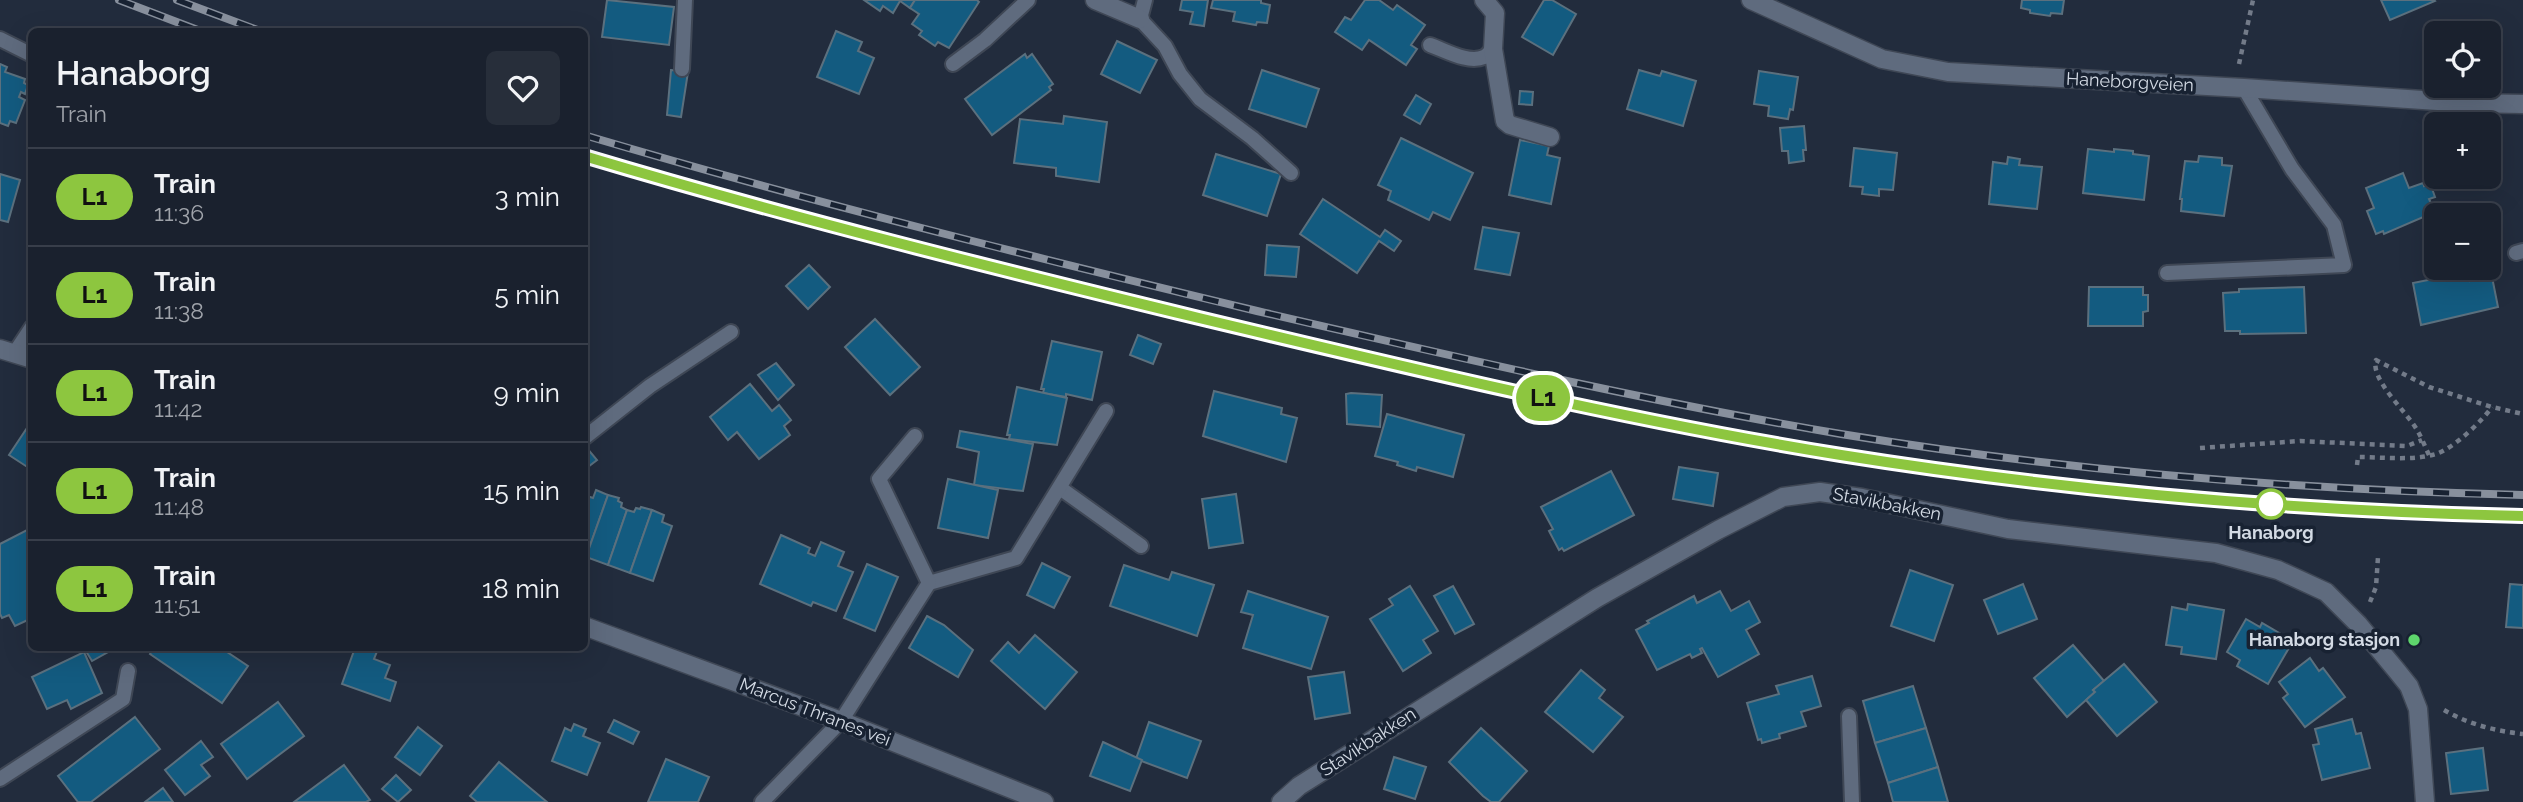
<!DOCTYPE html>
<meta charset="utf-8">
<style>
:root{--surface:#1a212e;--page:#272e3a;--text:#f1f3f6;--muted:#9fa3aa;--line:#383e4a}
body{margin:0;font-family:Raleway,sans-serif;background:var(--page);color:var(--text);height:100vh;display:flex;flex-direction:column;font-size:26px;white-space:nowrap}
*{box-sizing:border-box;margin:0}
p{font-size:23px;color:var(--muted)}
.icon{flex:none;width:38px;height:38px;fill:none;stroke:currentColor;stroke-width:2;stroke-linecap:round;stroke-linejoin:round}
.map{position:relative;flex:1;overflow:hidden}
.drawer{position:absolute;left:28px;top:28px;width:560px;height:623px;display:flex;flex-direction:column;background:var(--surface);border-radius:10px;box-shadow:0 7px 28px #0002,0 0 0 2px var(--line)}
.drawer>*{flex:none}
.badge{padding:0 14px;border-radius:23px;font-size:24px;line-height:46px}
.buttons{position:absolute;left:2424px;top:21px;display:grid;gap:14px}
.buttons a{display:grid;place-items:center;width:77px;height:77px;border-radius:10px;background:var(--surface);box-shadow:0 7px 28px #0002,0 0 0 2px var(--line);font-size:35px}
.map>.badge{position:absolute;translate:-50% -50%;box-shadow:0 0 0 4px #fff}
.round{display:grid;place-items:center;flex:none;width:74px;height:74px;border-radius:10px;background:var(--page)}
.headline{display:flex;align-items:center;justify-content:space-between;height:119px;padding:0 28px}
h1{font-size:33px;font-weight:600;line-height:52px}
ul{padding:0;list-style:none}
li{display:flex;align-items:center;gap:21px;height:98px;padding:0 28px;border-top:2px solid var(--line)}
li div{flex:1}
li b{display:block;font-size:26px}
li em{font-style:normal}
li .badge{min-width:77px;font-weight:700;text-align:center}
.map>svg:first-child{display:block}
</style>
<div class="map">
<svg width="2523" height="802" viewBox="0 0 2523 802">
<rect width="100%" height="100%" fill="#222c3d"/>
<g fill="#135b80" stroke="#5b707e" stroke-width="2">
<polygon points="607,0 674,7 669,45 602,37"/>
<polygon points="864,0 915,0 910,8 900,1 893,13 883,6 880,11"/>
<polygon points="915,0 977,0 979,2 949,48 938,42 935,46 919,35 922,31 912,24 919,14 910,8"/>
<polygon points="1182,0 1208,0 1204,26 1190,24 1193,12 1180,10"/>
<polygon points="1213,0 1261,0 1261,3 1270,5 1267,23 1257,22 1256,25 1233,21 1235,12 1211,8"/>
<polygon points="1365,0 1379,0 1393,10 1397,5 1425,25 1411,45 1417,49 1406,65 1369,40 1362,50 1335,32 1345,17 1351,20"/>
<polygon points="1544,0 1552,0 1576,14 1553,55 1522,37"/>
<polygon points="2022,0 2064,0 2062,14 2051,13 2050,16 2030,13 2030,10 2021,8"/>
<polygon points="2381,0 2434,0 2435,1 2390,20"/>
<polygon points="836,31 862,42 858,51 874,58 859,94 817,77"/>
<polygon points="1117,41 1157,60 1140,93 1101,74"/>
<polygon points="1025,54 1027,58 1032,54 1053,84 1049,87 1051,90 992,135 965,99"/>
<polygon points="0,64 7,67 5,72 25,79 24,83 28,85 25,94 21,92 19,97 25,100 16,123 10,121 8,126 0,123"/>
<polygon points="671,70 688,72 681,117 667,115"/>
<polygon points="1262,70 1319,89 1306,127 1249,109"/>
<polygon points="1639,70 1660,76 1662,71 1696,81 1683,126 1627,109"/>
<polygon points="1759,71 1798,77 1793,110 1790,109 1788,119 1768,116 1769,106 1754,104"/>
<polygon points="1520,91 1533,92 1532,105 1519,104"/>
<polygon points="1416,95 1431,104 1420,124 1404,115"/>
<polygon points="1064,116 1107,122 1099,182 1056,176 1056,168 1014,163 1020,119 1063,124"/>
<polygon points="1804,126 1806,150 1803,150 1804,161 1789,163 1788,151 1782,151 1780,128"/>
<polygon points="1401,138 1473,173 1450,220 1433,212 1429,220 1388,200 1391,191 1378,185"/>
<polygon points="1520,140 1549,146 1547,155 1560,158 1551,204 1509,195"/>
<polygon points="1854,148 1897,153 1893,190 1879,189 1879,196 1862,194 1863,187 1850,186"/>
<polygon points="2088,149 2114,152 2114,149 2133,151 2133,154 2149,156 2144,200 2083,193"/>
<polygon points="1216,154 1281,174 1267,216 1203,195"/>
<polygon points="2199,156 2222,158 2222,165 2232,166 2224,216 2181,211 2182,199 2180,199 2185,161 2198,162"/>
<polygon points="2008,157 2020,159 2019,165 2042,167 2037,209 1989,204 1993,162 2007,164"/>
<polygon points="2403,173 2409,188 2423,183 2424,186 2430,183 2435,197 2429,199 2435,212 2384,234 2383,231 2376,234 2367,211 2374,208 2366,188"/>
<polygon points="0,174 20,180 8,222 0,220"/>
<polygon points="1323,199 1380,237 1385,230 1401,241 1394,251 1379,241 1357,273 1300,234"/>
<polygon points="2476,203 2477,210 2484,209 2485,215 2447,215 2447,210 2454,209 2454,207"/>
<polygon points="1483,227 1519,233 1510,275 1475,269"/>
<polygon points="1267,245 1299,247 1296,277 1265,275"/>
<polygon points="809,265 830,287 808,309 786,286"/>
<polygon points="2468,272 2470,281 2492,277 2498,307 2421,325 2413,283"/>
<polygon points="2089,287 2143,287 2143,295 2148,295 2148,311 2143,312 2143,326 2088,326"/>
<polygon points="2304,287 2306,333 2240,334 2240,331 2225,331 2223,293 2239,292 2239,289"/>
<polygon points="875,319 920,367 890,395 845,347"/>
<polygon points="1138,335 1161,344 1153,364 1130,355"/>
<polygon points="1052,341 1102,352 1092,400 1066,394 1066,397 1043,393 1044,389 1041,389"/>
<polygon points="776,363 794,385 778,400 758,375"/>
<polygon points="750,384 772,411 779,405 791,420 784,426 790,435 759,459 737,432 728,440 710,417"/>
<polygon points="1017,387 1067,398 1057,445 1009,439 1010,435 1007,435"/>
<polygon points="1214,391 1282,408 1281,414 1297,418 1286,462 1203,436"/>
<polygon points="1351,393 1382,395 1380,427 1347,424 1346,394"/>
<polygon points="1387,414 1464,435 1453,477 1417,467 1416,471 1397,465 1398,462 1375,456"/>
<polygon points="29,425 32,426 32,470 9,455"/>
<polygon points="960,431 1033,444 1023,491 974,485 979,452 957,447"/>
<polygon points="586,447 597,460 584,470 584,448"/>
<polygon points="1679,467 1718,473 1713,506 1673,499"/>
<polygon points="1611,471 1634,515 1564,551 1562,548 1559,550 1549,531 1553,529 1541,507"/>
<polygon points="948,479 998,490 988,538 938,528"/>
<polygon points="596,490 608,495 586,557 584,495 593,498"/>
<polygon points="1236,494 1243,543 1209,548 1202,499"/>
<polygon points="608,495 619,498 618,501 622,503 621,507 627,510 608,565 586,557"/>
<polygon points="641,507 652,510 630,573 608,565 627,510 634,512 636,508 640,509"/>
<polygon points="652,510 664,515 662,522 672,526 653,581 630,573"/>
<polygon points="29,529 32,534 32,618 15,626 9,615 2,618 0,614 0,544"/>
<polygon points="781,535 810,548 808,553 815,556 821,542 844,552 838,566 853,572 836,611 813,602 811,606 760,584"/>
<polygon points="1042,563 1070,577 1054,608 1027,595"/>
<polygon points="867,564 898,577 875,631 844,618"/>
<polygon points="1124,565 1169,580 1172,572 1214,585 1197,636 1110,606"/>
<polygon points="1910,570 1953,585 1934,641 1891,626"/>
<polygon points="2023,584 2037,619 1998,634 1984,600"/>
<polygon points="2510,584 2523,585 2523,628 2506,627"/>
<polygon points="1410,586 1438,631 1423,640 1431,653 1403,671 1370,619 1393,605 1389,599"/>
<polygon points="1453,586 1474,624 1455,634 1434,596"/>
<polygon points="1248,591 1328,617 1311,669 1243,648 1253,615 1241,612"/>
<polygon points="1720,591 1731,611 1749,601 1760,622 1746,630 1759,654 1718,677 1702,648 1700,649 1702,653 1692,658 1690,654 1657,670 1636,630 1649,623 1647,621 1694,596 1697,603"/>
<polygon points="2188,604 2224,610 2216,659 2181,654 2182,647 2166,645 2172,607 2187,610"/>
<polygon points="927,616 944,625 973,650 958,677 909,648"/>
<polygon points="2246,619 2260,627 2262,623 2293,641 2268,684 2237,666 2240,660 2227,652"/>
<polygon points="1035,635 1077,672 1045,709 991,661 1008,642 1019,653"/>
<polygon points="2073,645 2104,681 2093,690 2095,692 2067,717 2034,678"/>
<polygon points="84,648 106,648 108,652 92,661"/>
<polygon points="154,648 221,648 248,666 222,703 150,654"/>
<polygon points="355,648 378,649 374,659 390,665 385,678 396,682 390,701 342,684"/>
<polygon points="84,652 102,693 71,709 67,700 47,709 32,677"/>
<polygon points="2310,658 2319,671 2323,668 2345,697 2305,727 2283,698 2288,694 2279,682"/>
<polygon points="2124,664 2157,702 2117,736 2086,700 2095,692 2093,690"/>
<polygon points="1581,670 1605,690 1599,698 1623,717 1593,752 1545,712"/>
<polygon points="1344,672 1350,713 1315,719 1308,677"/>
<polygon points="1812,676 1821,706 1801,712 1806,726 1779,734 1780,738 1762,743 1761,739 1758,740 1747,703 1779,694 1776,686"/>
<polygon points="1913,686 1926,728 1875,743 1863,701"/>
<polygon points="278,702 304,736 247,779 221,744"/>
<polygon points="135,717 160,749 91,802 78,802 58,776"/>
<polygon points="2352,719 2356,734 2361,733 2370,768 2322,780 2313,745 2319,744 2315,729"/>
<polygon points="614,720 639,732 633,744 608,732"/>
<polygon points="1149,722 1201,741 1187,778 1136,759"/>
<polygon points="574,724 586,729 583,736 600,743 587,775 552,761 565,728 571,731"/>
<polygon points="418,727 442,746 420,775 395,757"/>
<polygon points="1481,728 1527,771 1499,802 1491,802 1483,796 1449,762"/>
<polygon points="1926,728 1938,767 1888,783 1875,743"/>
<polygon points="201,741 213,757 201,765 210,776 185,795 165,770"/>
<polygon points="1103,742 1142,760 1130,791 1090,776"/>
<polygon points="2483,748 2488,790 2451,794 2446,753"/>
<polygon points="1394,757 1426,767 1415,799 1384,789"/>
<polygon points="666,759 709,777 698,802 648,802"/>
<polygon points="499,762 547,802 477,802 470,796"/>
<polygon points="344,765 370,800 366,802 294,802"/>
<polygon points="1938,767 1948,802 1893,802 1888,783"/>
<polygon points="396,775 411,790 398,802 382,789"/>
<polygon points="163,788 173,802 145,802"/>
</g>
<g fill="none" stroke-linecap="round" stroke-linejoin="round">
<g stroke="#3f4755" stroke-width="18">
<g id="lane">
<polyline points="1145,0 1140,19 1165,46 1180,74 1200,99 1252,138 1291,173"/>
<polyline points="0,39 32,55"/>
<path d="M 1430,45 C 1445,50 1468,64 1484,57 C 1488,55 1490,51 1493,49"/>
<polyline points="953,64 985,40 1028,0"/>
<polyline points="682,69 685,0"/>
<polyline points="2516,253 2523,251"/>
<polyline points="2167,273 2344,265 2334,225 2292,169 2244,88"/>
<polyline points="14,354 32,327"/>
<polyline points="584,438 650,386 731,332"/>
<polyline points="1060,488 1141,546"/>
<polyline points="929,583 1016,558 1106,411"/>
<polyline points="1849,716 1852,802"/>
<polyline points="0,779 123,699 128,671"/>
<polyline points="762,802 841,721 929,583 879,479 915,436"/>
</g>
</g>
<g stroke="#3f4755" stroke-width="21">
<g id="street">
<polyline points="1095,0 1140,19"/>
<polyline points="1484,0 1495,13 1493,49 1505,121 1510,125 1550,137"/>
<polyline points="1281,802 1299,786 1597,598 1718,530 1783,497 1820,492 1862,498 2008,529 2216,553 2278,570 2326,592 2358,624 2397,671 2409,686 2418,709 2425,802"/>
</g>
</g>
<g stroke="#3f4755" stroke-width="21">
<g id="secondary">
<polyline points="1751,0 1882,59 1948,72 2244,88 2467,103 2523,104"/>
<polyline points="0,349 32,359"/>
<polyline points="584,626 841,721 1044,802"/>
</g>
</g>
<g stroke="#737b89" stroke-width="4.5" stroke-dasharray="5 5" stroke-linecap="butt">
<polyline points="2239,64 2253,0"/>
<polyline points="2200,448 2300,441 2407,446 2422,440"/>
<path d="M 2429,455 C 2425,447 2422,438 2417,430 C 2408,413 2370,380 2376,360 L 2429,387 L 2492,407 L 2523,414"/>
<path d="M 2357,465 L 2358,457 C 2382,457 2413,461 2436,454 C 2454,448 2481,422 2492,407"/>
<polyline points="2370,602 2376,587 2378,557"/>
<path d="M 2444,710 C 2468,724 2495,731 2523,734"/>
</g>
<use href="#lane" stroke="#5f6b7e" stroke-width="14"/>
<use href="#street" stroke="#5f6b7e" stroke-width="18"/>
<use href="#secondary" stroke="#5f6b7e" stroke-width="18"/>
<g stroke="#88909d" stroke-width="8">
<g id="rail">
<polyline points="119,0 203,32"/>
<polyline points="177,0 263,32"/>
<path d="M 584,135 C 807,201 1032,257 1257,311 C 1451,356 1645,401 1841,434 C 2066,471 2295,490 2523,495"/>
<path d="M 584,156 C 797,219 1013,273 1228,325 C 1412,369 1596,413 1782,445 C 2026,488 2275,512 2523,516"/>
</g>
</g>
<use href="#rail" stroke="#182232" stroke-width="5" stroke-dasharray="16" stroke-linecap="butt"/>
</g>
<g fill="none" stroke-linecap="round" stroke-linejoin="round">
<g stroke="#fff" stroke-width="16">
<path id="line" d="M 584,156 C 788,217 993,268 1199,318 C 1412,369 1625,420 1841,455 C 2066,491 2295,511 2523,516"/>
</g>
<use href="#line" stroke="#8dc63f" stroke-width="10"/>
</g>
<circle fill="#fff" stroke="#8dc63f" stroke-width="3.5" cx="2271" cy="504" r="14"/>
<circle fill="#5ed56c" stroke="#182232" stroke-width="2.5" cx="2414" cy="640" r="7"/>
<g text-anchor="middle" stroke-width="7" stroke-linejoin="round" paint-order="stroke">
<g font-size="18" fill="#d3dae4" stroke="#182232">
<text transform="translate(2130 82) rotate(3)" y="6">Haneborgveien</text>
<text transform="translate(1887 504) rotate(11)" y="6">Stavikbakken</text>
<text transform="translate(815 712) rotate(21)" y="6">Marcus Thranes vei</text>
<text transform="translate(1368 742) rotate(-33)" y="6">Stavikbakken</text>
</g>
<g font-size="18" font-weight="bold" fill="#d3dae4" stroke="#182232">
<text x="2271" y="539">Hanaborg</text>
</g>
<g font-size="18" font-weight="bold" fill="#d3dae4" stroke="#182232" text-anchor="end">
<text x="2400" y="646">Hanaborg stasjon</text>
</g>
</g>
</svg>
<div class="buttons">
<a><svg class="icon" aria-label="locate" viewBox="0 0 24 24"><circle cx="12" cy="12" r="6"/><path d="M12 2v4M12 18v4M2 12h4M18 12h4"/></svg></a>
<a>+</a>
<a>−</a>
</div>
<b class="badge" style="left:1543px;top:398px;background:#8dc63f;color:#111">L1</b>
<section class="drawer">
<div class="headline"><div><h1>Hanaborg</h1><p>Train</p></div><a class="round"><svg class="icon" aria-label="heart" viewBox="0 0 24 24"><path d="M12 20l-8-8c-3-5 5-10 8-4 3-6 11-1 8 4z"/></svg></a></div>
<ul>
<li><span class="badge" style="background:#8dc63f;color:#111">L1</span><div><b>Train</b><p>11:36</p></div><em>3 min</em></li>
<li><span class="badge" style="background:#8dc63f;color:#111">L1</span><div><b>Train</b><p>11:38</p></div><em>5 min</em></li>
<li><span class="badge" style="background:#8dc63f;color:#111">L1</span><div><b>Train</b><p>11:42</p></div><em>9 min</em></li>
<li><span class="badge" style="background:#8dc63f;color:#111">L1</span><div><b>Train</b><p>11:48</p></div><em>15 min</em></li>
<li><span class="badge" style="background:#8dc63f;color:#111">L1</span><div><b>Train</b><p>11:51</p></div><em>18 min</em></li>
</ul>
</section>
</div>
